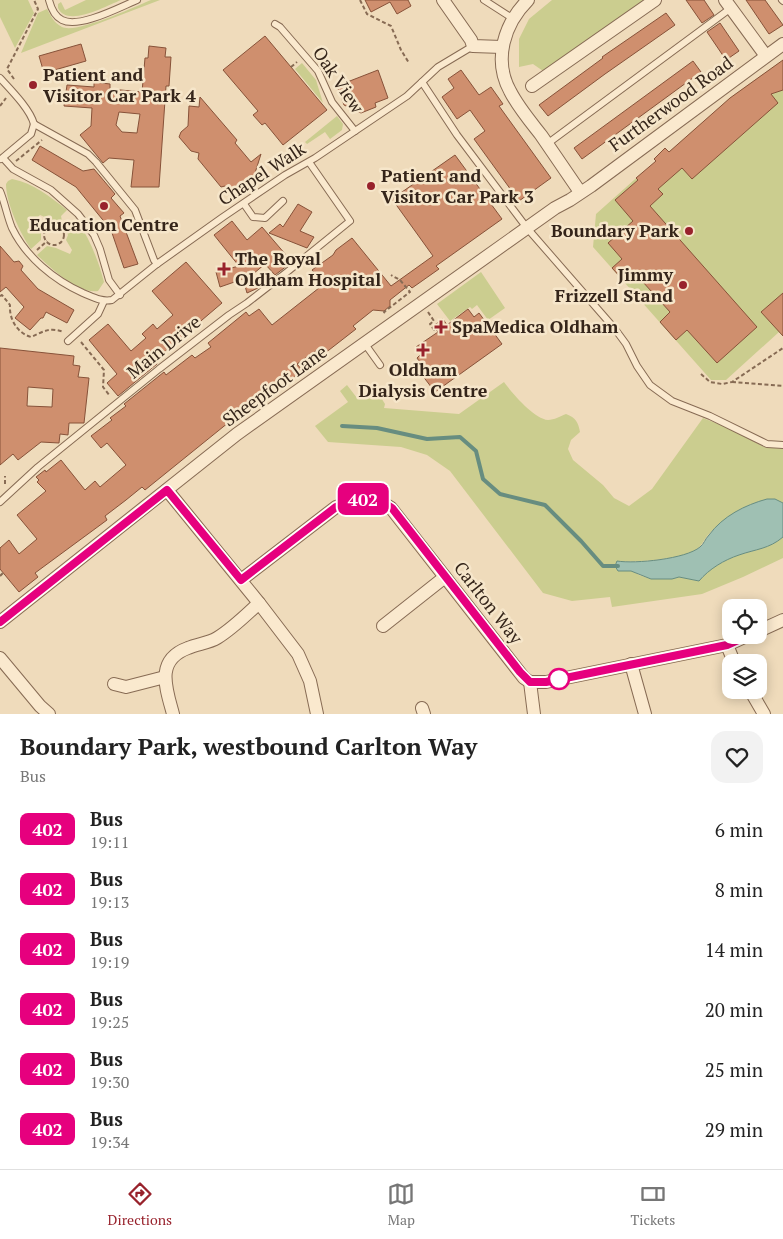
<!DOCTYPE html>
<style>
:root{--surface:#fff;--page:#f2f2f2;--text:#222;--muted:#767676;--line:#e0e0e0;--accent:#98222c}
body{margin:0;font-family:"PT Serif",serif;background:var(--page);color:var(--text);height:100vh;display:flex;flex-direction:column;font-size:19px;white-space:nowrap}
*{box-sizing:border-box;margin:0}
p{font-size:16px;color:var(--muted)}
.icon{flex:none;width:28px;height:28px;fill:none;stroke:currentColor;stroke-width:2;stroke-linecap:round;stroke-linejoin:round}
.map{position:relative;height:714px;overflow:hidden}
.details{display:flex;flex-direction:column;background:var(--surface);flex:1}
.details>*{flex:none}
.badge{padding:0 10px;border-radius:8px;font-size:18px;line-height:32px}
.tools{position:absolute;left:722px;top:599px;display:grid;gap:10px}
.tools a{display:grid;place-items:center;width:45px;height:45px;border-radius:10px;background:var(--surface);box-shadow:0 2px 12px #0003;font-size:25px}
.map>.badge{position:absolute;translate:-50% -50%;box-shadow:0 0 0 2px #fff}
.round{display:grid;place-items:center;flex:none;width:52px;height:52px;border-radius:15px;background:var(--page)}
.overview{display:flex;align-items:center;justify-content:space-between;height:85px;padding:0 20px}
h1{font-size:24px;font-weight:600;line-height:38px}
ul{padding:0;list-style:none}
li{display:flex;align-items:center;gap:15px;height:60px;padding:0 20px}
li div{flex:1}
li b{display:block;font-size:19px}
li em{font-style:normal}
li .badge{min-width:55px;font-weight:700;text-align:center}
.tab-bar{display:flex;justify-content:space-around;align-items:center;height:70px;border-top:1px solid var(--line);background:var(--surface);font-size:14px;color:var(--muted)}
.tab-bar a{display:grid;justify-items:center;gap:2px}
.tab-bar .active{color:var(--accent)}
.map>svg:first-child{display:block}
</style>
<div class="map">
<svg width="783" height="714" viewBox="0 0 783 714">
<rect width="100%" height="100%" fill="#efdbbb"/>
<g fill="#cbcd8f">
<polygon points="0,0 28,0 34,13 15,48 0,17"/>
<path d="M 86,0 L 121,0 C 106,6 67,28 58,8 L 58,4 L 61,2 L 65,10 Z"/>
<path d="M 151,0 L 160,0 L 21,53 L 38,13 L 47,9 C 51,16 54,23 62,27 C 77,34 134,7 151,0 Z"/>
<polygon points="552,0 648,0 546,73 533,64 519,67 519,39 529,19"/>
<polygon points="783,60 783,336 779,332 726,380 711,380 593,247 596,214 643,172 648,171 657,162 654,159 665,148 669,152 730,98"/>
<polygon points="302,63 316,80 323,103 295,69"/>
<polygon points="337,116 343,124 342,130 330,139 325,132 307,144 305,142"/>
<path d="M 12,179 C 34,183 50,197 67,210 L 61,216 L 62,221 L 59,223 L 40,215 L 37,218 L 41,227 L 41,240 L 31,249 C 20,233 6,203 6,184 L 8,181 Z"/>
<path d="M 77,220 C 90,240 98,259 104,282 L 98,291 C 77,294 51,268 37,255 L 47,246 L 56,248 L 70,254 L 72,250 L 66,240 L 68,235 L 66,230 Z"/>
<polygon points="481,272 505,308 488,320 477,305 472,309 470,307 450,321 437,304"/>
<path d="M 504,382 C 512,393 534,419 548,420 C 554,420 561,416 566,414 C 576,418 578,422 580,432 L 571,440 L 568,449 L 573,460 L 603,485 L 614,498 L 629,506 L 652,489 L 703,418 L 726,427 L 764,447 L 783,449 L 783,503 C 761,491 724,517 709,534 C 703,540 702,547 694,551 C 681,559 633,563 617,561 L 639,575 L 651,579 L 672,579 L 679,577 L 699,581 C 709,569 724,560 739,555 C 756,549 769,549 783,537 L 783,558 L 743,577 L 702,594 L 612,607 L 610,597 L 572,601 L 543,593 L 450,471 L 427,455 L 401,447 L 328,442 L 315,426 L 348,402 L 340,391 L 347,385 L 357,398 L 377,384 L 382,394 L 380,396 L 385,404 L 384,408 L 459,414 Z"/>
</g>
<path fill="#9fc0b3" stroke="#678d80" d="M 767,499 L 775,499 L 783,503 L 783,537 C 769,549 756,549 739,555 C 724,560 709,569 699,581 L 679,577 L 672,579 L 651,579 L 631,571 L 618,571 L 615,566 L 617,561 C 635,564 686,559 700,547 C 704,544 705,539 709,535 C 723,516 745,505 767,499 Z"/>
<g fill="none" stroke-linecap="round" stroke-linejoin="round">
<polyline stroke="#678d80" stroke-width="4" points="342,426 377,428 427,439 460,437 476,451 483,479 500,494 545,505 581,541 603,566 618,566"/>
</g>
<g fill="#cf8f6e" stroke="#875239" fill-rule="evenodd">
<polygon points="365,0 408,0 411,6 397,14 390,2 371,12"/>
<polygon points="686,0 704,0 714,15 702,23"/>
<polygon points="746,0 765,0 783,25 769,34"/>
<polygon points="666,13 675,25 605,74 548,116 539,105 603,58 602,57"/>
<polygon points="720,23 739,51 726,60 707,32"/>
<polygon points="265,36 327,110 283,145 265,123 262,125 253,115 258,111 223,70"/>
<polygon points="81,44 86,61 44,73 39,56"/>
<path d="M 149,46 L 166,48 L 165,57 L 171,57 L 169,86 L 166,86 L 159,187 L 131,187 L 134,160 L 109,158 L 103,163 L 80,135 L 91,126 L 92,108 L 64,106 L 67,85 L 94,87 L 94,82 L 110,84 L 110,89 L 142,92 L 145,58 L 148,58 ZM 119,112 L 140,114 L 137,133 L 122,132 L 116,125 Z"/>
<polygon points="783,60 783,90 771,94 778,103 692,179 682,168 658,189 663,194 650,206 757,327 717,363 687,330 676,340 660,322 670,312 633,271 623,280 612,268 622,259 608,243 633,221 615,200 638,180 636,178 656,161 654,159 665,148 669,152 730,98"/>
<polygon points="693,61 701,72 582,159 574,148"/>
<polygon points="378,70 388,98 375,103 376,107 361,113 344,105 337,86"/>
<polygon points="461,70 479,95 491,87 503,104 499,106 551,178 519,201 474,139 485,131 470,110 457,119 442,97 454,88 448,79"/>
<polygon points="200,97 237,140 235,143 251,162 261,154 255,173 255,185 241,196 234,187 229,191 225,186 221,187 198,159 199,153 191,151 179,137 181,132 188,126 189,106 199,107"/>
<polygon points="40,146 83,171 94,169 115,194 111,198 124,213 120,216 138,264 124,268 111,230 76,187 32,160"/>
<polygon points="455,155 502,219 436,266 439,269 412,288 409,285 390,300 390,306 384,311 373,310 353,326 356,329 329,350 321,355 317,350 297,364 302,370 291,380 288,377 271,390 270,389 145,490 142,487 126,500 105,516 107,520 35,573 38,577 19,592 0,569 0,548 9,540 19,554 37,539 17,515 46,491 37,482 39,480 36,477 45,470 46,472 61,460 85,490 95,481 100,487 126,465 107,443 101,448 91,436 112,420 110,418 126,406 124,404 164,372 166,375 192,355 195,358 211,347 208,343 246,312 249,316 259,309 272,325 324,284 312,270 333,255 336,250 352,238 391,286 433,256 392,199"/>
<polygon points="298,204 312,212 300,231 314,237 307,248 269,233 280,224 283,227"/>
<polygon points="232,221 247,240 262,227 292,262 275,275 265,264 253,274 258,288 247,293 243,279 220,287 216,272 239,266 214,235"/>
<polygon points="0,246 14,262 19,261 23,266 21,270 38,289 74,310 67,323 46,312 43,318 41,318 30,330 15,318 24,307 6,287 0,292"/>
<polygon points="186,262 222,303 155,360 157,364 118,396 107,383 117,374 89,340 108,324 131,351 146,338 142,334 153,324 157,329 173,315 152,291"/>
<polygon points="783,293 783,336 761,312"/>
<polygon points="468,309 474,317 479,313 502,344 435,392 419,371 424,368 417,358 421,354 416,347 438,332 433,326 443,319 447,325"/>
<path d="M 0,348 L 74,356 L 73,365 L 80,366 L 78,377 L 89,378 L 84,423 L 69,423 L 68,435 L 60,434 L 59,443 L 41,442 L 18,460 L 13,454 L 0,465 ZM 28,387 L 53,389 L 52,407 L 27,406 Z"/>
</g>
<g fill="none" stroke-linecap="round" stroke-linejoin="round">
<g stroke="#876b54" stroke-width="8">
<g id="lane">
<path d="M 49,0 C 51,8 54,16 62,20 C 79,29 120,7 137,0"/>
<polyline points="484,0 512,18"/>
<polyline points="782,0 783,1"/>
<polyline points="275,24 280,27 318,71 332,102 355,131"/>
<path d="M 0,78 C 11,90 30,109 34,124"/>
<polyline points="422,82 457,135 527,228 615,329 626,344 637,366 650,385 672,401 710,416 767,444 783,445"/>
<polyline points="34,124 88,154 96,162 135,210 154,260 157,264"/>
<polyline points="547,144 731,8"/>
<polyline points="3,158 13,169 51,190 78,214 94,235 100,249 109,280 120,295"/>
<polyline points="1,159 31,134 34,124"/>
<path d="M 0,191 C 5,203 7,216 12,228 C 26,257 54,280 83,293 C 93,297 101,302 112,300 L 157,264 L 223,217 L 285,175 L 315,158 L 407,96 L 438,67 L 473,46"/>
<polyline points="244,204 253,217 265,218 283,201"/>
<polyline points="68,341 98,314 104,301"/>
<polyline points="365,344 380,365"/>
<polyline points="0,502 38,467 159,369 229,315 247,303 287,272 350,221 309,162"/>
</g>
</g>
<g stroke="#876b54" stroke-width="14">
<g id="street">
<polyline points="443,0 471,40 473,46 502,47"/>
<path d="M 528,0 C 504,24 493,60 510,91 C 518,107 530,121 541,135 C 554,154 567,173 580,192"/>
<polyline points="725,0 766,56"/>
<polyline points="532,86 655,0"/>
<polyline points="167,490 259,603 298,654 310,681 317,714"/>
<path d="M 241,580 L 336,507 C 356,499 373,495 391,508 L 524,678 L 530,682 L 546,682 L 727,645 L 749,635"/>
<polyline points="0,622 237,434 555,208 570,200 591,186 783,44"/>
<polyline points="383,626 445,577"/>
<polyline points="759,631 783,620"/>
<polyline points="727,645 734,662"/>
<polyline points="0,658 40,706 49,714"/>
<polyline points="631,664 645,714"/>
<polyline points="530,682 534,714"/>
<polyline points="114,684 126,687 165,677"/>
<polyline points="750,690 764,714"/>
<polyline points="422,708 424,714"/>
<path d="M 173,714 C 166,688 155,660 188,648 C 197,644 209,643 217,638 C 232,629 246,615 259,603"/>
</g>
</g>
<g stroke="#876b54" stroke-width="2" stroke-dasharray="4 2.5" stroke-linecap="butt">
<polyline points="360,0 367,14 391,26 401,50 409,63"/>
<polyline points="291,67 297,62"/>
<polyline points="14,79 7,69 38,9 34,0"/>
<polyline points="0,106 6,98"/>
<polyline points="16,161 42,140"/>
<circle cx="54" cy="235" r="10"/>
<polyline points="61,228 71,220"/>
<polyline points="37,250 47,241"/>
<path d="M 0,296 L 2,295 L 10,305 C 9,319 17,333 31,337 C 45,331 49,327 64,332"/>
<polyline points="428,312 434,321 430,324 434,330 435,329"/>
<polyline points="385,313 384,312 410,292 400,280 391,275"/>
<polyline points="81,342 104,370 103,387 110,396"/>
<polyline points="701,374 710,382 722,384 732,382 783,348"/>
<polyline points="732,382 783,386"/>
<polyline points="5,484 5,476"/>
<polyline points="0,576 3,573"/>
</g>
<use href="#lane" stroke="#fae9ce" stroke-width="6"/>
<use href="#street" stroke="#fae9ce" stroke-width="12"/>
</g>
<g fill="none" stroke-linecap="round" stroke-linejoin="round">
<g stroke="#fff" stroke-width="11">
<path id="line" d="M 0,622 L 167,490 L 241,580 L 336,507 C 356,499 373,495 392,508 L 520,672 L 530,682 L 546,682 L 727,645 L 749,635"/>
</g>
<use href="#line" stroke="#e6007e" stroke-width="8"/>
</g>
<g fill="#98222c" stroke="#f6e6ca" stroke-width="2">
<circle cx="33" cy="85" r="5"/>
<circle cx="371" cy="186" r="5"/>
<circle cx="104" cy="206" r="5"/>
<circle cx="689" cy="231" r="5"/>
<path d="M221.5 261.5h5v5h5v5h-5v5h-5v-5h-5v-5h5z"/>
<circle cx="683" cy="285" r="5"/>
<path d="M438.5 319.5h5v5h5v5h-5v5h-5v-5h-5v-5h5z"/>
<path d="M420.5 342.5h5v5h5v5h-5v5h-5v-5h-5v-5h5z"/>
</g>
<circle fill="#fff" stroke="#e6007e" stroke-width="2.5" cx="559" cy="679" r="10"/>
<g text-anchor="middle" stroke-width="5" stroke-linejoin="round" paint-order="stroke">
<g font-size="18" font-weight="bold" fill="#35251a" stroke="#f6e6ca" text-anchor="start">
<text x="43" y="81">Patient and<tspan x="43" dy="21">Visitor Car Park 4</tspan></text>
<text x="381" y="182">Patient and<tspan x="381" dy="21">Visitor Car Park 3</tspan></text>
<text x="104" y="231" text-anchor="middle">Education Centre</text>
<text x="679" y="237" text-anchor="end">Boundary Park</text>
<text x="235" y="265">The Royal<tspan x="235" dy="21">Oldham Hospital</tspan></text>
<text x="673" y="281" text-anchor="end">Jimmy<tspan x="673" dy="21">Frizzell Stand</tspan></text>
<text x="452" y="333">SpaMedica Oldham</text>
<text x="423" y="376" text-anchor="middle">Oldham<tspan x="423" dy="21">Dialysis Centre</tspan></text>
</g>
<g font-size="18" fill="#35251a" stroke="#f6e6ca">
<text transform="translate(338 80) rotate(56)" y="6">Oak View</text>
<text transform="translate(671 104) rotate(-36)" y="6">Furtherwood Road</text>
<text transform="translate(262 174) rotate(-33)" y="6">Chapel Walk</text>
<text transform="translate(164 347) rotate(-39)" y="6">Main Drive</text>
<text transform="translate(275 386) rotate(-36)" y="6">Sheepfoot Lane</text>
<text transform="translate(488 603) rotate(52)" y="6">Carlton Way</text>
</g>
</g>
</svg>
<div class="tools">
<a><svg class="icon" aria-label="locate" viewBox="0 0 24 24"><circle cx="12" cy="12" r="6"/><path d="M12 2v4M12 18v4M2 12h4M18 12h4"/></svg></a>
<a><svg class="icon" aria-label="layers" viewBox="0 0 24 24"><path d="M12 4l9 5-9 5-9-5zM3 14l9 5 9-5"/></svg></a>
</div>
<b class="badge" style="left:363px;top:499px;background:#e6007e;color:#fff">402</b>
</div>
<section class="details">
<div class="overview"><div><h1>Boundary Park, westbound Carlton Way</h1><p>Bus</p></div><a class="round"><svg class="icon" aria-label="heart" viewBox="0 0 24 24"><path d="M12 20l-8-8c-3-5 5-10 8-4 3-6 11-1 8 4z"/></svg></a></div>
<ul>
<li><span class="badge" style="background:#e6007e;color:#fff">402</span><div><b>Bus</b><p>19:11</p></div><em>6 min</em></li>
<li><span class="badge" style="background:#e6007e;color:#fff">402</span><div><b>Bus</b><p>19:13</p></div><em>8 min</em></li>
<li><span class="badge" style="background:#e6007e;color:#fff">402</span><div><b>Bus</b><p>19:19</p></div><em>14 min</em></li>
<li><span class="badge" style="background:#e6007e;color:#fff">402</span><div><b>Bus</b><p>19:25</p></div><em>20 min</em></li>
<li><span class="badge" style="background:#e6007e;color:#fff">402</span><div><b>Bus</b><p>19:30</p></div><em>25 min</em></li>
<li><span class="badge" style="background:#e6007e;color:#fff">402</span><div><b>Bus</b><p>19:34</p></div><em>29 min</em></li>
</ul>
</section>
<nav class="tab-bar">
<a class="active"><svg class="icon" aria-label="directions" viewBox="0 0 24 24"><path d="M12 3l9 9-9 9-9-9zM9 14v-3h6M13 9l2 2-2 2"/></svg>Directions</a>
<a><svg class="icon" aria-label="map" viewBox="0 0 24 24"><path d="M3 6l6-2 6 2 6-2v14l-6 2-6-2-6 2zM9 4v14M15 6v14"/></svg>Map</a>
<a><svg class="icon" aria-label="tickets" viewBox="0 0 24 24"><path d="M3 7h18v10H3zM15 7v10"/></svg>Tickets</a>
</nav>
